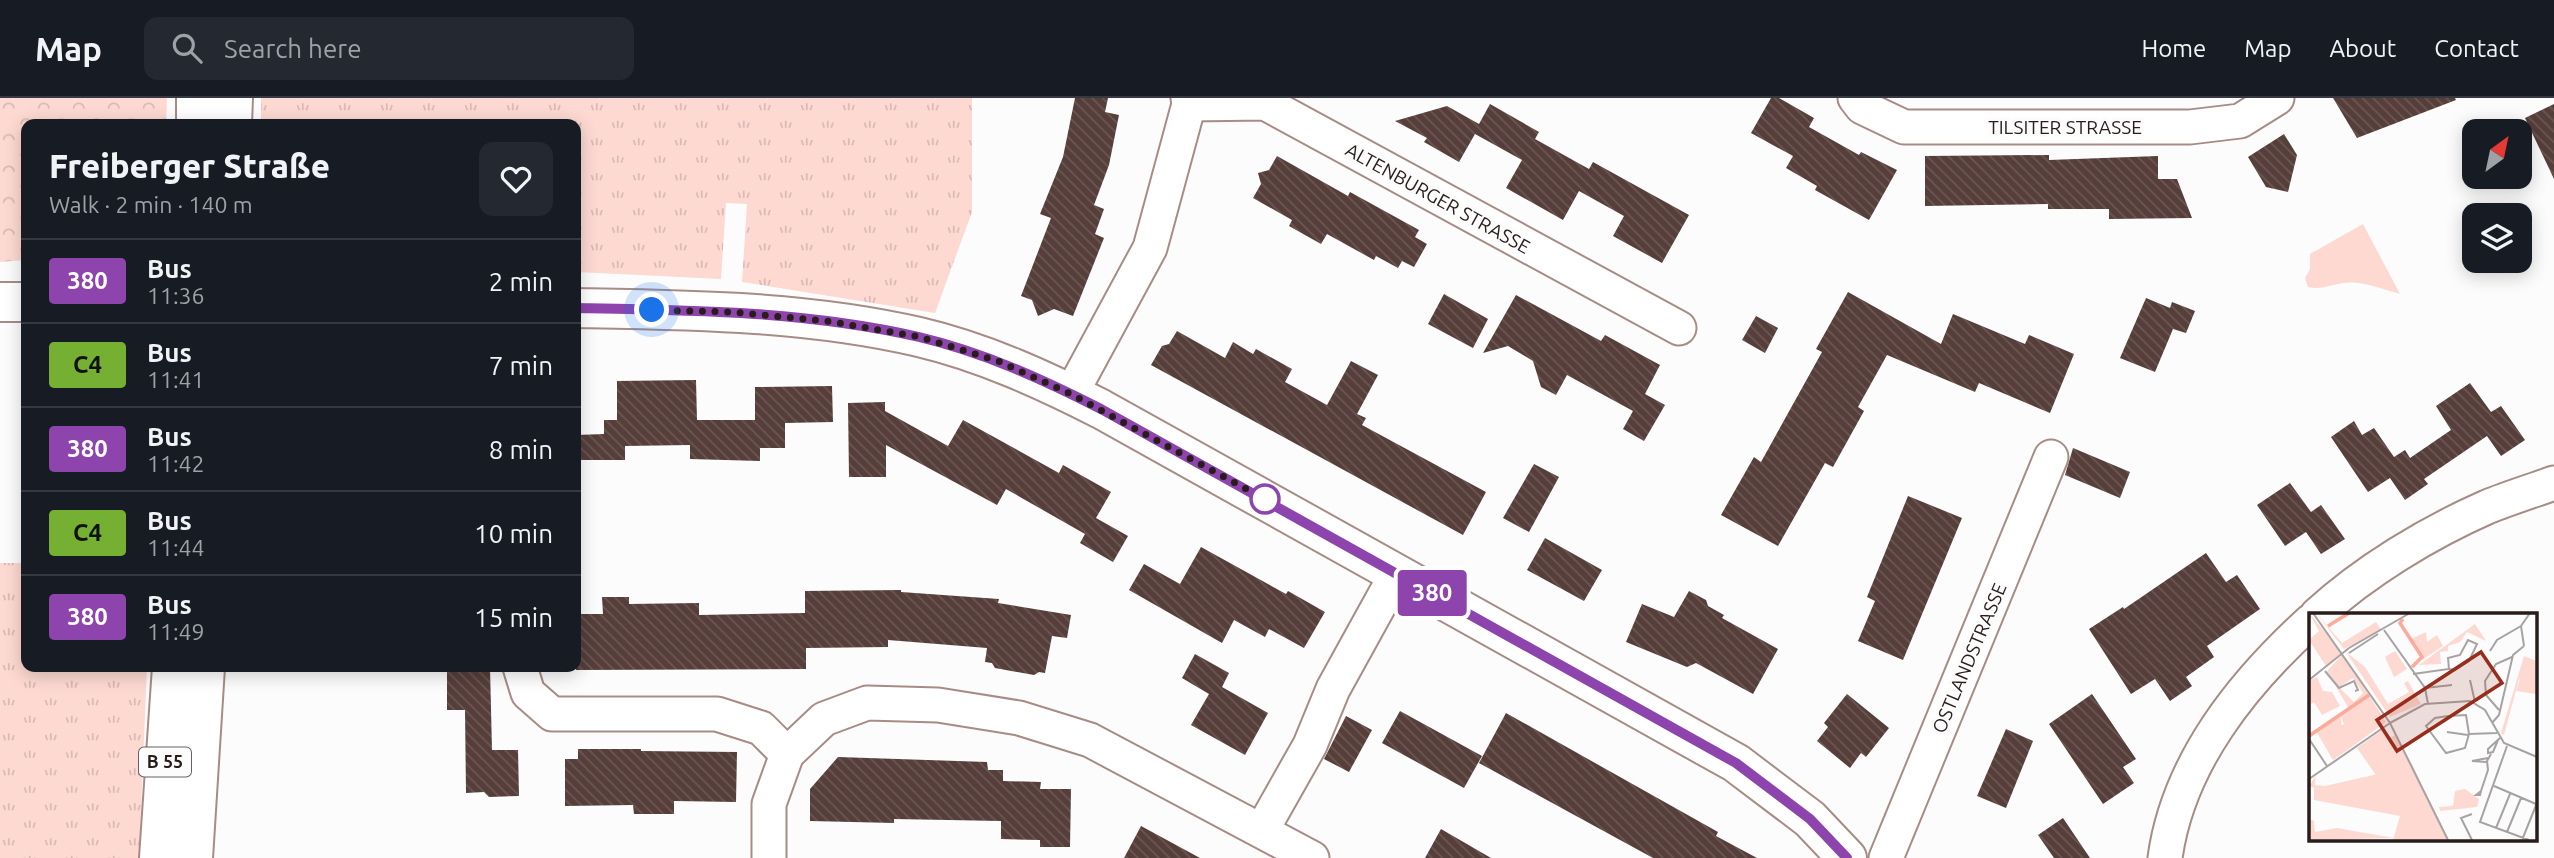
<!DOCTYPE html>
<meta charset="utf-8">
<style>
:root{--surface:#171b24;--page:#242831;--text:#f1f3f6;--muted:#9ea1a6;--line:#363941}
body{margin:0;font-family:Ubuntu,sans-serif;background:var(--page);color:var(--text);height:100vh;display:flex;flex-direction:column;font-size:26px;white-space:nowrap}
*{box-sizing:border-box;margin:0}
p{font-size:23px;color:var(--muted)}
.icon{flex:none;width:38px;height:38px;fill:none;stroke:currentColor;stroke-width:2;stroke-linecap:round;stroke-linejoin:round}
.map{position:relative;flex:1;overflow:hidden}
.side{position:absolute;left:21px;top:21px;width:560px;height:553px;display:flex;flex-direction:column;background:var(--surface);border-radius:14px;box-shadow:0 4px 18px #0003}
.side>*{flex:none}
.badge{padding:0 14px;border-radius:5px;font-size:24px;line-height:46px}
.needle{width:46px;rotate:33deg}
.tools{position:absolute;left:2462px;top:21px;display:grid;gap:14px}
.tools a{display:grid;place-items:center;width:70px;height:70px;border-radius:14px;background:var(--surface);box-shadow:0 4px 18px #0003;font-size:35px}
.you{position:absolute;width:35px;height:35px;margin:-18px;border:5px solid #fff;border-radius:50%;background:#1a73e8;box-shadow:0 0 0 10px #1a73e833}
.map>.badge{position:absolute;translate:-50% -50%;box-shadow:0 0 0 4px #fff}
.round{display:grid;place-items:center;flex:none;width:74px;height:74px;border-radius:14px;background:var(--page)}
.headline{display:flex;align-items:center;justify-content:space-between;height:119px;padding:0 28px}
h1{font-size:33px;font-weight:800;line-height:52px}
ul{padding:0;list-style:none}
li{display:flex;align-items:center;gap:21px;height:84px;padding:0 28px;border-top:2px solid var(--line)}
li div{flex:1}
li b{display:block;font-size:26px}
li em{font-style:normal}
li .badge{min-width:77px;font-weight:700;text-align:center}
header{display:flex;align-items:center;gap:42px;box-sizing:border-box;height:98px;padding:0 35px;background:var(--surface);border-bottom:2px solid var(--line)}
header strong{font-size:33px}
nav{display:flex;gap:38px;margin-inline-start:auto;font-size:24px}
.search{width:490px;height:63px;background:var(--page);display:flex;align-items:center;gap:18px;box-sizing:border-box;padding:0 24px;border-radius:14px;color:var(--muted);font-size:26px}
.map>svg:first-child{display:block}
</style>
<header>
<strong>Map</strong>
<div class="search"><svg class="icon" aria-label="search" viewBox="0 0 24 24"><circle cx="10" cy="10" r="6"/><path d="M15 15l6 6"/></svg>Search here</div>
<nav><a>Home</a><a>Map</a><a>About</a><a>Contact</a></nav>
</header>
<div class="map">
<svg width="2554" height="760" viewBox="0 0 2554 760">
<defs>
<pattern id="grass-tufts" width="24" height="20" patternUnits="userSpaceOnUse" patternTransform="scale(1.75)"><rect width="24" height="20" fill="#fdd9d2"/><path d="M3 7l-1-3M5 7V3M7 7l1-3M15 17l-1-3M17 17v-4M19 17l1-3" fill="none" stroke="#d9bab4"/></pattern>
<pattern id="forest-crowns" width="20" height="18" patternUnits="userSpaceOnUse" patternTransform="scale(1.75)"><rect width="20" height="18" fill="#fdd9d2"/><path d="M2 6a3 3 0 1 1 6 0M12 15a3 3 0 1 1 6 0" fill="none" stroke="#d9bab4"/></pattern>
<pattern id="building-back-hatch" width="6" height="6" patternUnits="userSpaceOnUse" patternTransform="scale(1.75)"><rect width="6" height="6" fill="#563e3a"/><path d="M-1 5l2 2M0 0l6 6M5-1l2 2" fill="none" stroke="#6b5754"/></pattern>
</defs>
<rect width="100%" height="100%" fill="#fcfcfc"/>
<g fill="url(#grass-tufts)">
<polygon points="261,0 972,0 972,114 935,215 742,184 747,106 726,105 721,181 576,174 576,26 261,26"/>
<polygon points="0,465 26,465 26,569 147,569 139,760 0,760"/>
</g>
<polygon fill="url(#forest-crowns)" points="0,0 167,0 166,26 26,26 26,162 0,164"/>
<path fill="#fdd9d2" d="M 2363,126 L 2400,196 C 2382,191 2361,182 2343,185 C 2330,187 2321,192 2308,189 L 2305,180 L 2310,171 L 2310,156 Z"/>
<g fill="url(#building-back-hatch)">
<polygon points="1075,0 1108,0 1105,14 1119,17 1109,67 1094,107 1104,111 1095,136 1104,140 1073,218 1054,211 1038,218 1032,202 1021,198 1051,120 1040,116 1063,59"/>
<polygon points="1771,0 1779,0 1814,20 1809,29 1859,57 1861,54 1897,72 1869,122 1815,92 1817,88 1786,70 1793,58 1751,35"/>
<polygon points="2333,0 2455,0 2456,2 2357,40"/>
<polygon points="1490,6 1539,34 1535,41 1589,71 1593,64 1689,117 1662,165 1613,138 1624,118 1579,93 1563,122 1506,90 1522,62 1475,36 1459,64 1424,44 1427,40 1395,23 1447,8 1479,26"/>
<polygon points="2554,6 2554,81 2525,20"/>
<polygon points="2284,36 2297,57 2288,94 2266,89 2248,59"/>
<polygon points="2049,57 2049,62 2158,58 2158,81 2177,81 2192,120 2109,121 2109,111 2048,111 2048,106 1925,108 1925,58"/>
<polygon points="1277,58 1348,98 1350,94 1419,132 1415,139 1427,146 1414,169 1402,163 1398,170 1376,158 1374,162 1327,136 1321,146 1289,128 1292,122 1253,100 1261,86 1258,75 1269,72"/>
<polygon points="1848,194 1941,246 1953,216 2025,246 2029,237 2074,256 2050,315 1979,285 1975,294 1887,257 1858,309 1864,313 1833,369 1825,365 1778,448 1721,417 1754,359 1761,364 1822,254 1816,251"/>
<polygon points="1444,196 1488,221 1473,250 1428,226"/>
<polygon points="1516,197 1601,243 1605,237 1660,267 1645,296 1665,307 1644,343 1623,331 1633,313 1567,277 1556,297 1541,289 1533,263 1508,248 1483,255"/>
<polygon points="2146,200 2170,210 2172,204 2195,213 2186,235 2173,231 2155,274 2120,260"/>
<polygon points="1756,218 1778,230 1765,255 1742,242"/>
<polygon points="1177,233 1225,260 1233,244 1253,256 1256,251 1292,271 1285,284 1327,307 1351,263 1378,277 1357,316 1366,320 1362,327 1486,394 1463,437 1151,267 1162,248 1169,246"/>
<polygon points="696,282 697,322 755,322 755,289 832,288 833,324 785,325 785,350 760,350 760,363 690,361 690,347 625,348 625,362 576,362 576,337 604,336 604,322 617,322 617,283"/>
<polygon points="2470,285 2491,314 2501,308 2525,342 2501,358 2487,338 2424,381 2428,386 2405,402 2390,380 2368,394 2331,339 2354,323 2362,337 2374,330 2394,359 2405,352 2410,360 2451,332 2436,308"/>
<polygon points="885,304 885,313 948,348 963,322 1059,375 1063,367 1111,394 1096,420 1128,438 1113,464 1080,445 1085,436 1006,391 997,407 886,347 886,379 849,379 848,305"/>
<polygon points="2073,350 2130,374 2120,400 2065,377"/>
<polygon points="1534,366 1559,379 1529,434 1503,420"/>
<polygon points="2290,385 2311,414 2321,407 2345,441 2321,456 2306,434 2285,448 2257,407"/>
<polygon points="1908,398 1962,420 1903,562 1858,543 1875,503 1867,499"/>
<polygon points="1545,440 1602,472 1584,503 1527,472"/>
<polygon points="1201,449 1286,496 1288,493 1325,514 1304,550 1269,531 1265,539 1234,522 1222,545 1129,492 1144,466 1180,486"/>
<polygon points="2206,455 2226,484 2237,477 2260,511 2207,548 2214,559 2186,579 2192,588 2170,603 2155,581 2131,596 2089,531 2123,509 2124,511"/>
<polygon points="901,492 901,494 999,501 998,505 1071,517 1067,540 1052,538 1045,575 1039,574 1034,577 995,570 992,565 985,564 987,550 888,542 888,549 806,550 806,571 576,572 576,516 603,516 602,499 629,499 629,506 699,505 699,517 805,515 805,493"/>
<polygon points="1689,493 1706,502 1708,508 1724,517 1722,520 1778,551 1753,596 1696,565 1687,569 1626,544 1642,506 1674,519"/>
<polygon points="1195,556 1229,575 1222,589 1268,615 1245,657 1191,627 1209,596 1182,580"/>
<polygon points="447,569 490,569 492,652 518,652 519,698 489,699 484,694 466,695 465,612 447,612"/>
<polygon points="1847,596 1889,630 1866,659 1861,655 1850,670 1817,643 1828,629 1824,625"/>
<polygon points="2092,596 2136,661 2123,669 2134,685 2103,706 2049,626"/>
<polygon points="1400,613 1482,658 1464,690 1382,645"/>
<polygon points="1506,615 1718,734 1716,738 1757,760 1653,760 1479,665"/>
<polygon points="1346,618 1372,632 1349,674 1324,661"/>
<polygon points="2006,631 2033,643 2006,710 1977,698"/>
<polygon points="578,651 641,651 641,653 737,654 736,704 674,703 674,716 634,716 633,707 565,708 565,661 578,661"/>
<polygon points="838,659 987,664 988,672 1003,672 1003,683 1041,684 1040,691 1071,691 1070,749 1040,749 1040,742 1001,741 1001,723 894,721 894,725 810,723 810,691"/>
<polygon points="2063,720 2090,760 2054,760 2038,737"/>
<polygon points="1141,728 1200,760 1124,760"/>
<polygon points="1441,731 1491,760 1425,760"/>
</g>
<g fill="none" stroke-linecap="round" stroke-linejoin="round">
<g stroke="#a78c86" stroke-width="37">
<g id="street">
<polyline points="1855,0 1862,9 1904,29 2190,29 2240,23 2277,0"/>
<polyline points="1189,6 1265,5 1679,230"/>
<polyline points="1071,296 1150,150 1189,6 1188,0"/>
<path d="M 2317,517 C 2365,473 2428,435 2487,409 C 2509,400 2532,393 2554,385"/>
<polyline points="520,569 528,595 552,616 717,616 761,630 787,656"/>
<polyline points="1262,732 1310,647 1333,591 1397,475"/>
<polyline points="769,760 769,706 787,656 824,621 867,605 938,607 1019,620 1090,642 1312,760"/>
<polyline points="1886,760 2051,359"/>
<path d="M 2165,760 C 2178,665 2242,586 2311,523"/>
</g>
</g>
<g stroke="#a78c86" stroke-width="42">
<g id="secondary">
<polyline points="0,204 26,204"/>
<path d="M 576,210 C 690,212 807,213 919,239 C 983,254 1044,282 1101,311 L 1736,665 L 1810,721 L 1847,760"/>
</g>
</g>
<g stroke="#a78c86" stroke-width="42">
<g id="primary">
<polyline points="196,26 196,0"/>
<polyline points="232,26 233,0"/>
<polyline points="159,760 172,569"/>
<polyline points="193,760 205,569"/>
</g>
</g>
<use href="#street" stroke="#fff" stroke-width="33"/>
<use href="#secondary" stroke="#fff" stroke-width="38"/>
<use href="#primary" stroke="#fff" stroke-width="38"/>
</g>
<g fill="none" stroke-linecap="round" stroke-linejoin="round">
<g stroke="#fff" stroke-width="16">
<path id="line" d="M 576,210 C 690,212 807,213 919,239 C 983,254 1044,282 1101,311 L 1736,665 L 1810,721 L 1847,760"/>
</g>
<use href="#line" stroke="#8e44ad" stroke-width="10"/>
<polyline stroke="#281d1b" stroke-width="7" stroke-dasharray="0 12.6" points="652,212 731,214 827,223 920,239 998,263 1071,296 1265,401"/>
</g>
<circle fill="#fff" stroke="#8e44ad" stroke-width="3.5" cx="1265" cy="401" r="14"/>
<g text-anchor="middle" stroke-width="7" stroke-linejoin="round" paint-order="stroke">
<rect fill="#fcfcfc" stroke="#68605e" stroke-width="2" x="139" y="649.5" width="52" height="29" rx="5"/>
<g font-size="18" font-weight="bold" fill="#281d1b">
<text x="165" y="670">B 55</text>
</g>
<g font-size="19" fill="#281d1b" stroke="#fcfcfc">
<text x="2065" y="36">TILSITER STRASSE</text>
<text transform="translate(1438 100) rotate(29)" y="7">ALTENBURGER STRASSE</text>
<text transform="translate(1969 560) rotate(-67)" y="7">OSTLANDSTRASSE</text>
</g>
</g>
<g transform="translate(2309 515)">
<rect width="228" height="228" fill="#fcfcfc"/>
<path d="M 7,0 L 33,30 L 67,9 L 72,17 L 35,36 ZM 117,19 L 118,29 L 128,22 L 134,33 L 113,47 L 102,26 ZM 86,38 L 98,56 L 85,64 L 76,44 ZM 37,39 L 56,54 L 79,91 L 100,79 L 95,70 L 99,68 L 112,91 L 81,104 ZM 221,61 L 227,64 L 227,81 L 207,78 L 211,66 ZM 8,64 L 14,78 L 23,79 L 31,93 L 13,102 L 5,89 L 0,92 L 0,68 ZM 31,102 L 37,138 L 24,147 L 7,118 ZM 73,117 L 79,126 L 86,122 L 104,153 L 67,162 L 48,135 ZM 0,206 L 5,208 L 6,219 L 28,215 L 85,225 L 0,227 Z" fill="#fdd9d2"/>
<path d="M 0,0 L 33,39 L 17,53 L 0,27 L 10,18 ZM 166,11 L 177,28 L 158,19 L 151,29 L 139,33 L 139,38 L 131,39 L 132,51 L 110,52 ZM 34,41 L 77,109 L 37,138 L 24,117 L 35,111 L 31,102 L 40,96 L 18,58 ZM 44,65 L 54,80 L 45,89 L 30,74 ZM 215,43 L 227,48 L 227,64 L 221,62 L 218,69 L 210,66 L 195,122 L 192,120 ZM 104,153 L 138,227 L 84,227 L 91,203 L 5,187 L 5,175 L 0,173 L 7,163 L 6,172 L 16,173 ZM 156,176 L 170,186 L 168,194 L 131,198 L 130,194 L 144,193 L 146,178 Z" fill="#fdd9d2" fill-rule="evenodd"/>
<path fill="none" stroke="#fdaa9a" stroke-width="3.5" d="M 94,6 L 91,10 L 113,44 L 103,54M 19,13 L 40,0M 0,123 L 60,82"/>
<path fill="none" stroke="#a7a3a2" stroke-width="2" d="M 4,0 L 81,110 L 139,227M 75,17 L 116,75 L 119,91M 215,33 L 212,13 L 221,0M 181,38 L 188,27 L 212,13M 40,40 L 69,21M 16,58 L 30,75 L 45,68 L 49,77 L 46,78M 104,61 L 140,56 L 139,45 L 151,42 L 159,27 L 168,31 L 160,48 L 146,57 L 140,56M 0,67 L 40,35 L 101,0M 161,67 L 166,89M 116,75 L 143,72M 190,97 L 177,82 L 176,68 L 187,51 L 203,44M 139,103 L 157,102 L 160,121 L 156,135 L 137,140 L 117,113 L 126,105 ZM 81,110 L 116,91 L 161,88 L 176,97 L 195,130 L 228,144M 183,110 L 190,102 L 204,42 L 215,33M 138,119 L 159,122M 160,121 L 188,120M 0,126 L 18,153M 189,127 L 184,139 L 179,140 L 179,136 L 191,125M 198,133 L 171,209 L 220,227M 177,149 L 163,148 L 179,145M 0,166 L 81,110M 185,173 L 227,191M 172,178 L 167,182 L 171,182 L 172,178 L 179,157 L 178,148 L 182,141M 187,215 L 201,181M 198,219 L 212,185M 163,227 L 152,205 L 163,201M 213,227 L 228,190"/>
<path fill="#972d1d" fill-opacity="0.15" stroke="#972d1d" stroke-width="3.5" d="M 172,39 L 193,70 L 88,138 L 68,107 Z"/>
<rect width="228" height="228" fill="none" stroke="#281d1b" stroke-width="3.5"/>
</g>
</svg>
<div class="tools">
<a><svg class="needle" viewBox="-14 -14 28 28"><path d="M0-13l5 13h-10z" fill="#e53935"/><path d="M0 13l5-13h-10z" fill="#9ea1a6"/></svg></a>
<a><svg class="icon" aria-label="layers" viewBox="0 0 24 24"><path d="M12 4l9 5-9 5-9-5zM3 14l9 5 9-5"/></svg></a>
</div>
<div class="you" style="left:652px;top:212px"></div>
<b class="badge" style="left:1432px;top:495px;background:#8e44ad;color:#fff">380</b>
<section class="side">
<div class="headline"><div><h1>Freiberger Straße</h1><p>Walk · 2 min · 140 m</p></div><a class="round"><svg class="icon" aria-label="heart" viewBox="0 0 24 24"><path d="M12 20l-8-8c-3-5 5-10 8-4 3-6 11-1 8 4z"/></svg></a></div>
<ul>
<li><span class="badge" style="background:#8e44ad;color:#fff">380</span><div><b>Bus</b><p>11:36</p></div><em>2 min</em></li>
<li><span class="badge" style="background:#76b032;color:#111">C4</span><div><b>Bus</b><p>11:41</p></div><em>7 min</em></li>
<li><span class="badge" style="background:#8e44ad;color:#fff">380</span><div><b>Bus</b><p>11:42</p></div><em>8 min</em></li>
<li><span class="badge" style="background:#76b032;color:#111">C4</span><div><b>Bus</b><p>11:44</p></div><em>10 min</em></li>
<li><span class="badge" style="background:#8e44ad;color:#fff">380</span><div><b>Bus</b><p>11:49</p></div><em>15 min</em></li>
</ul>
</section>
</div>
